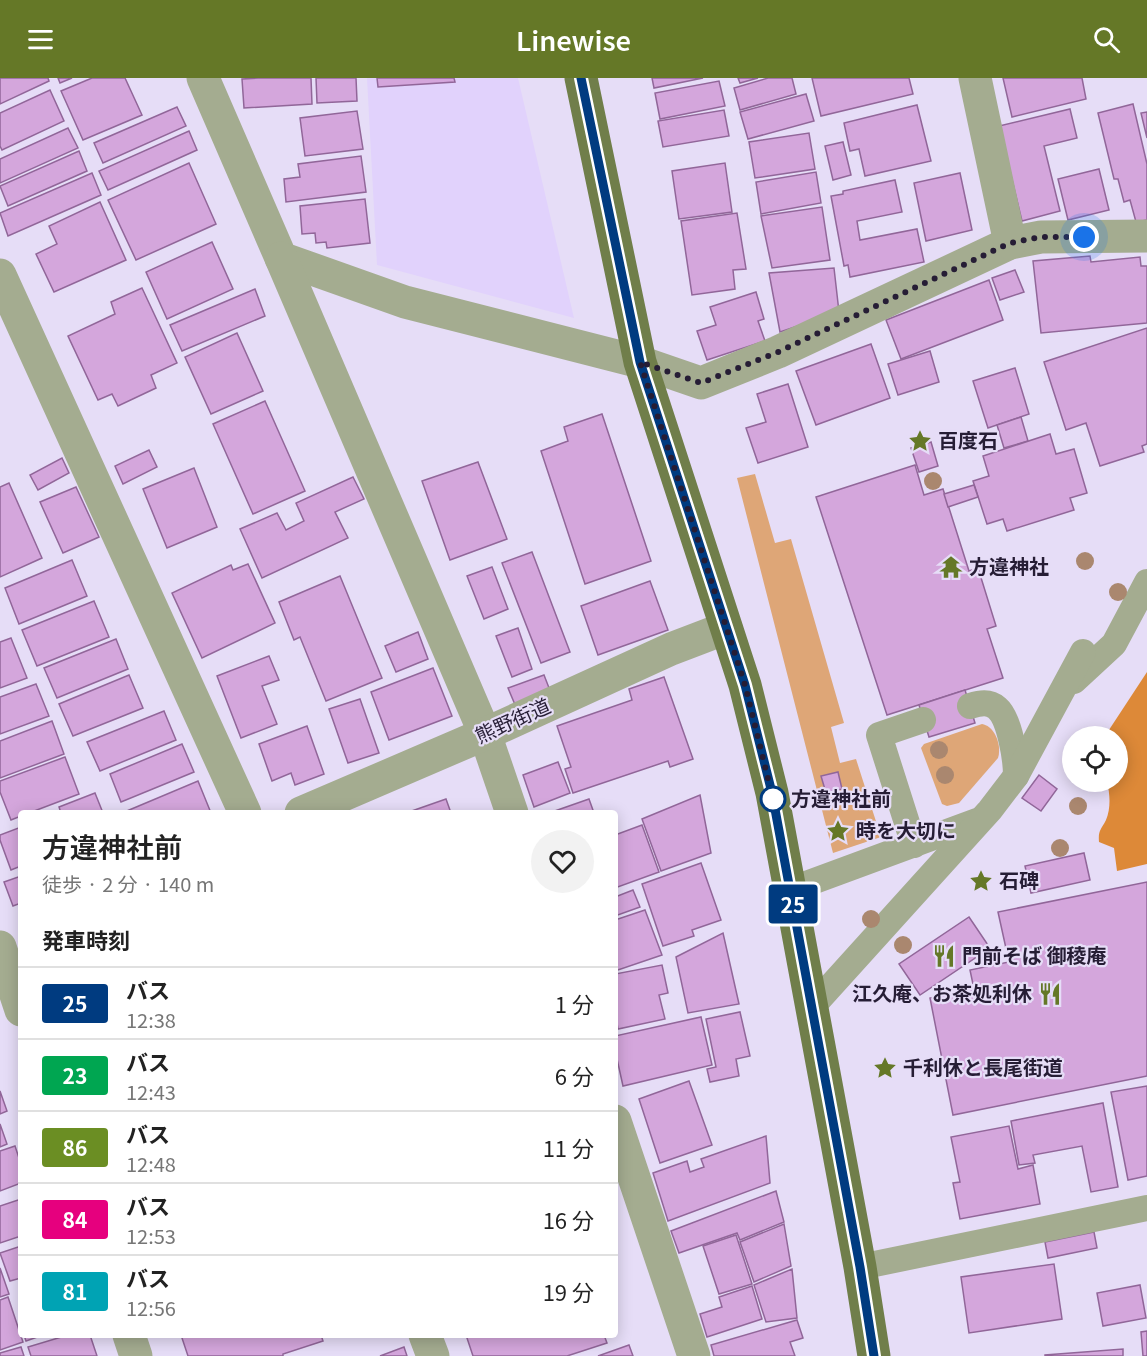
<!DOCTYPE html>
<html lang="ja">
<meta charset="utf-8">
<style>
:root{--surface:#fff;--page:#f2f2f2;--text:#222;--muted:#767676;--line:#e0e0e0;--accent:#657827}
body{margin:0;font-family:Georgia,"Noto Sans JP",serif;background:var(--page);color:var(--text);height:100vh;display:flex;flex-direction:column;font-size:22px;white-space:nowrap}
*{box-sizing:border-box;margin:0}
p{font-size:20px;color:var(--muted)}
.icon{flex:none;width:33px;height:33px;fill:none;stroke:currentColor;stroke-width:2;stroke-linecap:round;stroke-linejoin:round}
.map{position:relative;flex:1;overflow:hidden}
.side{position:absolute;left:18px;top:732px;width:600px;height:528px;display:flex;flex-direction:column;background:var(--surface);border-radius:6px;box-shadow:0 3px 15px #0003}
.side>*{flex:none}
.badge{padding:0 12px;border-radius:4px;font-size:21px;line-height:39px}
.tools{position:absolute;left:1062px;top:648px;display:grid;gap:12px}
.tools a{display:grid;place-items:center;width:66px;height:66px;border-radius:50%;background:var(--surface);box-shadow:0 3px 15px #0003;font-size:30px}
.you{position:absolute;width:30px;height:30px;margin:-15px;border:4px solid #fff;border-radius:50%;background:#1a73e8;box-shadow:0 0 0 9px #1a73e833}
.map>.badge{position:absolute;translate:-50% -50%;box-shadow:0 0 0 3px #fff}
h2{padding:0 24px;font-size:22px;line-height:54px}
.round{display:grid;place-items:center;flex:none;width:63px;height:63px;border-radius:32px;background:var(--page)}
.head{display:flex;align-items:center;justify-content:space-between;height:102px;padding:0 24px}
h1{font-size:28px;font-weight:600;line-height:45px}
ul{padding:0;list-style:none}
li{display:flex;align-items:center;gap:18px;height:72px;padding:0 24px;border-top:2px solid var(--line)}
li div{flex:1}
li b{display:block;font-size:22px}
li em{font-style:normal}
li .badge{min-width:66px;font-weight:700;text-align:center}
header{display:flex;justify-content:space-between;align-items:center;height:78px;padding:0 24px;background:var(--accent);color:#fff;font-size:27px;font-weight:600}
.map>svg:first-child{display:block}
</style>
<header><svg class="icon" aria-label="menu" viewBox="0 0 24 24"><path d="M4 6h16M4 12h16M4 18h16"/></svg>Linewise<svg class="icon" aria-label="search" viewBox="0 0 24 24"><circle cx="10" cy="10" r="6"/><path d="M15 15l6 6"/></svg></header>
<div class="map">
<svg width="1147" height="1278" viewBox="0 0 1147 1278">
<rect width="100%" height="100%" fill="#e6ddf7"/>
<polygon fill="#e1d2fc" points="367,0 518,0 574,240 377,187"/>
<g fill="#dea677">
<polygon points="755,396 775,465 791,461 844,645 831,649 840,685 856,681 881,759 833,775 737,400"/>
<path d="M 982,646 C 995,648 1002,668 998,680 L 959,725 L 947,728 L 942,726 L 921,670 L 924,666 Z"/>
</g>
<path fill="#dd8938" d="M 1147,594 L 1147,786 L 1117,793 L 1114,770 L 1099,764 C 1098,752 1101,752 1106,742 C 1111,730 1110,716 1107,704 L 1118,704 L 1118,658 L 1105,658 Z"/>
<g fill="#d4a6dc" stroke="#916699" stroke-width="1.5">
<polygon points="0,0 48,0 49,3 0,26"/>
<polygon points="58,0 72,0 60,5"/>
<polygon points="92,0 125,0 142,37 83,62 61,13"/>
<polygon points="258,0 311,0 312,26 244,30 242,1"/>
<polygon points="316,0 356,0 357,23 317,25"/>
<polygon points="377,0 454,0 455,4 378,9"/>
<polygon points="652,0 703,0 654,10"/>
<polygon points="738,0 758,0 740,5"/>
<polygon points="768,0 792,0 796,16 740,32 734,10"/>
<polygon points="812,0 909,0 913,16 821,38"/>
<polygon points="1003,0 1082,0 1086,21 1012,39"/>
<polygon points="719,3 725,28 660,41 655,15"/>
<polygon points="50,12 64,43 2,72 0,68 0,35"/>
<polygon points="806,16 814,43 748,61 740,34"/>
<polygon points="1133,26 1147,86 1147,142 1136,144 1130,122 1124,124 1118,101 1114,101 1098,35"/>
<polygon points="917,27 931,83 865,98 859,71 850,73 844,45"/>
<polygon points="177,29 186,48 103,85 94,65"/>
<polygon points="1070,31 1077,60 1044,68 1060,133 1022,143 999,48"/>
<polygon points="724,32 729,58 663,69 658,43"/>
<polygon points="357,33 363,71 305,78 300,40"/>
<polygon points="1147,34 1147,60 1141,35"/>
<polygon points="68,50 78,70 0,105 0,81"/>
<polygon points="189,53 197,72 108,112 99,93"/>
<polygon points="809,55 815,91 755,100 749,64"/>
<polygon points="843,64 851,97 833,102 825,68"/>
<polygon points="79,73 87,93 8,128 0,108"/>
<polygon points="361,78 366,114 286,124 284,101 300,99 298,86"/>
<polygon points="189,85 216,146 136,182 108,122"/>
<polygon points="725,85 732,134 679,141 672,93"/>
<polygon points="1099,91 1109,132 1068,142 1058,101"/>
<polygon points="816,94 821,125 761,136 756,104"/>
<polygon points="92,95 101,117 8,158 0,135"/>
<polygon points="960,95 972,152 926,163 914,105"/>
<polygon points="895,102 902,134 857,143 860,162 917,151 924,184 850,199 848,187 844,188 831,118 843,116 843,113"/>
<polygon points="365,121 370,165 327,170 326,164 316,165 315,155 302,156 300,128"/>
<polygon points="100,124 126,182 54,214 36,176 57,166 49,148"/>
<polygon points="822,129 830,182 772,190 761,138"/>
<polygon points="737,135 746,191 733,192 735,211 692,217 681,143"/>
<polygon points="212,164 233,211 167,241 146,194"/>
<polygon points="1090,178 1091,184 1140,179 1141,188 1147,188 1147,245 1041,255 1033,183"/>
<polygon points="834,190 839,234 780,254 769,195"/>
<polygon points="1015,192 1024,214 1000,222 992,200"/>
<polygon points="989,202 1003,242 901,281 886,242"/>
<polygon points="142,210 177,285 151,297 156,310 118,328 112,316 98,322 68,258 115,236 111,224"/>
<polygon points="255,211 265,238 182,273 170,247"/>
<polygon points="756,214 764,241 758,243 765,263 707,282 697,253 716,247 710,229"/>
<polygon points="1147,250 1147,366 1142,368 1144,374 1100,388 1086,345 1066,352 1044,284"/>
<polygon points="237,255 263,313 211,336 185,279"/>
<polygon points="871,266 890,320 816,347 796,293"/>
<polygon points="930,273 939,304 898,317 888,286"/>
<polygon points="1015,290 1029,336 988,350 973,303"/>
<polygon points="788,306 808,369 758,385 746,350 766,344 757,316"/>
<polygon points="265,323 305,413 253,436 213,346"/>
<polygon points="602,336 651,483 585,506 541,373 568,363 564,349"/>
<polygon points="1021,339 1028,363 1004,370 997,347"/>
<polygon points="1050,356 1056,376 1074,371 1087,415 1070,420 1074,432 1007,453 1003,441 987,446 973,403 989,398 983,378"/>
<polygon points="931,364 938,388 919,394 911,370"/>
<polygon points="149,372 157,389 123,406 115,388"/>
<polygon points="62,380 69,395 38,412 30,397"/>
<polygon points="478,384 507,461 450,482 422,403"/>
<polygon points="915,387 924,417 943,411 969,493 978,490 996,548 987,551 1003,600 887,637 816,419"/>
<polygon points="194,390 217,449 167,470 143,411"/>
<polygon points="353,399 364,421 335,434 348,460 262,500 240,451 277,435 286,452 304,443 296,425"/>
<polygon points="9,405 42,480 0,499 0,409"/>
<polygon points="974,407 978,419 948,429 944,416"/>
<polygon points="76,409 99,459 63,475 40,424"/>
<polygon points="532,474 570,574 541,585 502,485"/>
<polygon points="72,482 87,518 19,546 5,510"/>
<polygon points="248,486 275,545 202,580 172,515 231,487 233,492"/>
<polygon points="492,489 508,531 484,541 467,498"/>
<polygon points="340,498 382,600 326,623 300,559 294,562 279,524"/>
<polygon points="650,503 668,552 598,577 581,528"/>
<polygon points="94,523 109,559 37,588 22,552"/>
<polygon points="518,550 532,591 512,599 496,558"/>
<polygon points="418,554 428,581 396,594 385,568"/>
<polygon points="11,560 27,600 0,610 0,564"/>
<polygon points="116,561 128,591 57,620 44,590"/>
<polygon points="269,578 279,602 262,608 277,646 241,660 217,598"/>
<polygon points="433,590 452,638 389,662 371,614"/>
<polygon points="129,597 143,630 73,658 59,626"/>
<polygon points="544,597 551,615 516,629 508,610"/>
<polygon points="664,599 693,681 670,689 668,683 573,715 565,691 571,689 557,648 632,622 629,611"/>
<polygon points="36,606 49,638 0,656 0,619"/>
<polygon points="965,612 975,645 929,659 919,627"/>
<polygon points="360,621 379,675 348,685 329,631"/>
<polygon points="164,633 176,662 100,693 87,664"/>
<polygon points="52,643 64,676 0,700 0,663"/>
<polygon points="307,648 324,696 295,707 291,695 272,703 259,666"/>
<polygon points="182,666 194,694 121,724 110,696"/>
<polygon points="65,679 79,716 29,735 21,735 21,738 11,742 0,714 0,703"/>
<polygon points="558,684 570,715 534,729 523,697"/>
<polygon points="838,694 842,711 826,715 821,698"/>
<polygon points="1039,697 1057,711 1041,733 1022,720"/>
<polygon points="198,703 211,735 122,735"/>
<polygon points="95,715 103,735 61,735 59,729"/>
<polygon points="700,717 711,775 661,793 642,741"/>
<polygon points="446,721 451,735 406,735"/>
<polygon points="589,721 594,735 549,735"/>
<polygon points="642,747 659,794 615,810 615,757"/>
<polygon points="21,749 21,788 11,792 0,762 0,757"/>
<polygon points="1084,775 1090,802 1031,815 1025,788"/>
<polygon points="701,785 721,842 692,852 694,858 663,868 642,806"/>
<polygon points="21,798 21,825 13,828 4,804"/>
<polygon points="1147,804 1147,998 953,1037 930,920 974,911 970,892 1009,884 998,834"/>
<polygon points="633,812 640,829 615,838 615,819"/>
<polygon points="645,832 662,877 615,893 615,842"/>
<polygon points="969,839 990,870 920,917 899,886"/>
<polygon points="723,855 739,926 688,935 676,879"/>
<polygon points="662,887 668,915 659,917 665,941 618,951 615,934 615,896"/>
<polygon points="740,934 750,978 736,981 739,998 710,1004 707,991 716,989 706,941"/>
<polygon points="701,939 712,987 623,1008 615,972 615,958"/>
<polygon points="689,1003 712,1067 660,1085 639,1021"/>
<polygon points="1147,1008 1147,1098 1128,1102 1111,1014"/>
<polygon points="0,1013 7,1033 0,1036"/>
<polygon points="1103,1025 1118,1109 1091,1114 1082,1068 1033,1077 1035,1085 1019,1087 1011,1043"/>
<polygon points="0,1046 7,1066 0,1069"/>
<polygon points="1009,1048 1018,1091 1033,1087 1040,1126 960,1141 953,1105 960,1104 951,1059"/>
<polygon points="766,1058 770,1105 668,1143 653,1095 687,1083 690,1094 704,1089 701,1081"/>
<polygon points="15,1068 21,1086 21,1105 0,1113 0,1073"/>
<polygon points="776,1113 784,1144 740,1162 737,1155 679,1175 671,1153"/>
<polygon points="21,1121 21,1158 0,1165 0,1128"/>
<polygon points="784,1146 791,1188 754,1204 740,1164"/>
<polygon points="1094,1154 1097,1170 1048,1180 1045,1164"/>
<polygon points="736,1157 752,1206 719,1216 703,1168"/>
<polygon points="21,1168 21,1200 10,1203 0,1175"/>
<polygon points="1054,1186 1062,1241 969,1255 961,1199"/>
<polygon points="0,1190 9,1216 0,1219"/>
<polygon points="792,1191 797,1240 766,1244 754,1207"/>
<polygon points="1140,1207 1146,1240 1103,1248 1097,1215"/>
<polygon points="752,1208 762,1241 707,1259 700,1236 722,1229 719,1219"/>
<polygon points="8,1219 23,1264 0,1272 0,1222"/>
<polygon points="797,1242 803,1260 790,1264 795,1278 714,1278 711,1267"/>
<polygon points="1147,1253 1147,1278 1143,1278 1141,1254"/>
<polygon points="24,1257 43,1257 26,1263"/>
<polygon points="68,1257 90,1257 97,1278 31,1278 28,1269"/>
<polygon points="181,1257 321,1257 323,1263 283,1276 283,1278 188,1278"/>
<polygon points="466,1257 604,1257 607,1265 567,1278 473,1278"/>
<polygon points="629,1267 633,1278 598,1278"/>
<polygon points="21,1269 24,1278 0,1278 0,1275"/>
<polygon points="404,1269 407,1278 380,1278"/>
<polygon points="1123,1271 1123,1278 1045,1278 1045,1277"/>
</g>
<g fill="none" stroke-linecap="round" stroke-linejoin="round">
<g stroke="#a4ac90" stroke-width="26">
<polyline points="1074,603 1114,566 1147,504"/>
<path d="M 970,628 C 980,625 989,623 997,630 C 1010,641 1016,682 1016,698"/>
<polyline points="914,767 879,657 923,642"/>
<polyline points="790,812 977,743"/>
<polyline points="811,930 990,732 1016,698 1083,574"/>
<polyline points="860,1189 1147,1130"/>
</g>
<g stroke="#a4ac90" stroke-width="33">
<polyline points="203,0 281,180 405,224 640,284 701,305 778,274 1010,165 1041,159 1147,158"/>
<polyline points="975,0 1010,165"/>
<polyline points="281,180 485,656 512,735"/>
<polyline points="0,197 245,735"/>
<polyline points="301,735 485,656 671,571 726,550"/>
<polyline points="0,869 21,932"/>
<polyline points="615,1043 694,1278"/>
<polyline points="129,1257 136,1278"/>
<polyline points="425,1257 433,1278"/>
</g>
<polyline stroke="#707e4a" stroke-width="33" points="581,0 640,284 745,607 772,715 860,1189 874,1278"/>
</g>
<g fill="#aa876f">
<circle cx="933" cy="403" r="9"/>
<circle cx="1085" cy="483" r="9"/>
<circle cx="1118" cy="514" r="9"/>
<circle cx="939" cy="672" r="9"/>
<circle cx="945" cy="697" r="9"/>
<circle cx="1078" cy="728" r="9"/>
<circle cx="1060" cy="770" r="9"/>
<circle cx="871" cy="841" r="9"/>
<circle cx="903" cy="867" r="9"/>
</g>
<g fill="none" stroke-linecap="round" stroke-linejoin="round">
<g stroke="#fff" stroke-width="14">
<polyline id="line" points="581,0 640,284 745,607 772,715 860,1189 874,1278"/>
</g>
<use href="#line" stroke="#003b80" stroke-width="9"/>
<polyline stroke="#261d35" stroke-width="6" stroke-dasharray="0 10.8" points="773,721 745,607 640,284 701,305 778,274 1010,165 1041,159 1084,159"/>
</g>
<defs>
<g id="sight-bare" transform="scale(1.8)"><path d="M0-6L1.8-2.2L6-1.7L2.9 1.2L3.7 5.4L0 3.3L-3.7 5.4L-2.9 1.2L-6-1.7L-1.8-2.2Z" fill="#657827" stroke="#e6ddf7" stroke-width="2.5" paint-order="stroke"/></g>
<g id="temple-bare" transform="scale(1.8)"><path d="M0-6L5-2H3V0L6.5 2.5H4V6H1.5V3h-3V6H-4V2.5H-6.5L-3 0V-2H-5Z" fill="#657827" stroke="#e6ddf7" stroke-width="2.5" paint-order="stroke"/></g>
<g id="restaurant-bare" transform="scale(1.8)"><path d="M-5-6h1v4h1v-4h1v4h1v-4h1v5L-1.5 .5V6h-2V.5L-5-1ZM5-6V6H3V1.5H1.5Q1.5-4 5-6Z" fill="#657827" stroke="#e6ddf7" stroke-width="2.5" paint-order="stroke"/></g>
</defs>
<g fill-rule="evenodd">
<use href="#sight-bare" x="920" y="363"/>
<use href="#temple-bare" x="951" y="489"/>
<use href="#sight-bare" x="838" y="753"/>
<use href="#sight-bare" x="981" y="803"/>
<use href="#restaurant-bare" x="944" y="878"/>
<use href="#restaurant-bare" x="1050" y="916"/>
<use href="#sight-bare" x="885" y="990"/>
</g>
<circle fill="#fff" stroke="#003b80" stroke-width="3" cx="773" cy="721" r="12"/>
<g text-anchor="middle" stroke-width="4.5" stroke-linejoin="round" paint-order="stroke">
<g font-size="20" font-weight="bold" fill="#261d35" stroke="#e6ddf7" text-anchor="start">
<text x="938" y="370">百度石</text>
<text x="969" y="496">方違神社</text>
<text x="856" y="760">時を大切に</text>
<text x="999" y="810">石碑</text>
<text x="962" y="885">門前そば 御稜庵</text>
<text x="1032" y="923" text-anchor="end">江久庵、お茶処利休</text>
<text x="903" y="997">千利休と長尾街道</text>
</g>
<g font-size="20" fill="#261d35" stroke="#e6ddf7">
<text transform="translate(513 643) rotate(-24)" y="7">熊野街道</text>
</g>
<g font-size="20" font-weight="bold" fill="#261d35" stroke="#e6ddf7" text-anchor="start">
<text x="791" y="728">方違神社前</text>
</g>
</g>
</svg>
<div class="tools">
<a><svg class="icon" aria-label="locate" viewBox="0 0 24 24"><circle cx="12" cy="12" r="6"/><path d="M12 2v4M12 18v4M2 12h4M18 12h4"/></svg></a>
</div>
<div class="you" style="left:1084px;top:159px"></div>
<b class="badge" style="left:793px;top:826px;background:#003b80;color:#fff">25</b>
<section class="side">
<div class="head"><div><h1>方違神社前</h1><p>徒歩 · 2 分 · 140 m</p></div><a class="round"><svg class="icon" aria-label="heart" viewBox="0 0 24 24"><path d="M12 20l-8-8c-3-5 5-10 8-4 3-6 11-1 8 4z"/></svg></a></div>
<h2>発車時刻</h2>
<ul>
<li><span class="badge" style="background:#003b80;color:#fff">25</span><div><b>バス</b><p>12:38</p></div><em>1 分</em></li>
<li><span class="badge" style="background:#00a651;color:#fff">23</span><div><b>バス</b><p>12:43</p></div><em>6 分</em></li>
<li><span class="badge" style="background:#6b8e23;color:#fff">86</span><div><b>バス</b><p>12:48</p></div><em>11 分</em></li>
<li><span class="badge" style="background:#e6007e;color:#fff">84</span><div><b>バス</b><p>12:53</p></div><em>16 分</em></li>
<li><span class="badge" style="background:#00a3b4;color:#fff">81</span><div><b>バス</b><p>12:56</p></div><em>19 分</em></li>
</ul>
</section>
</div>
